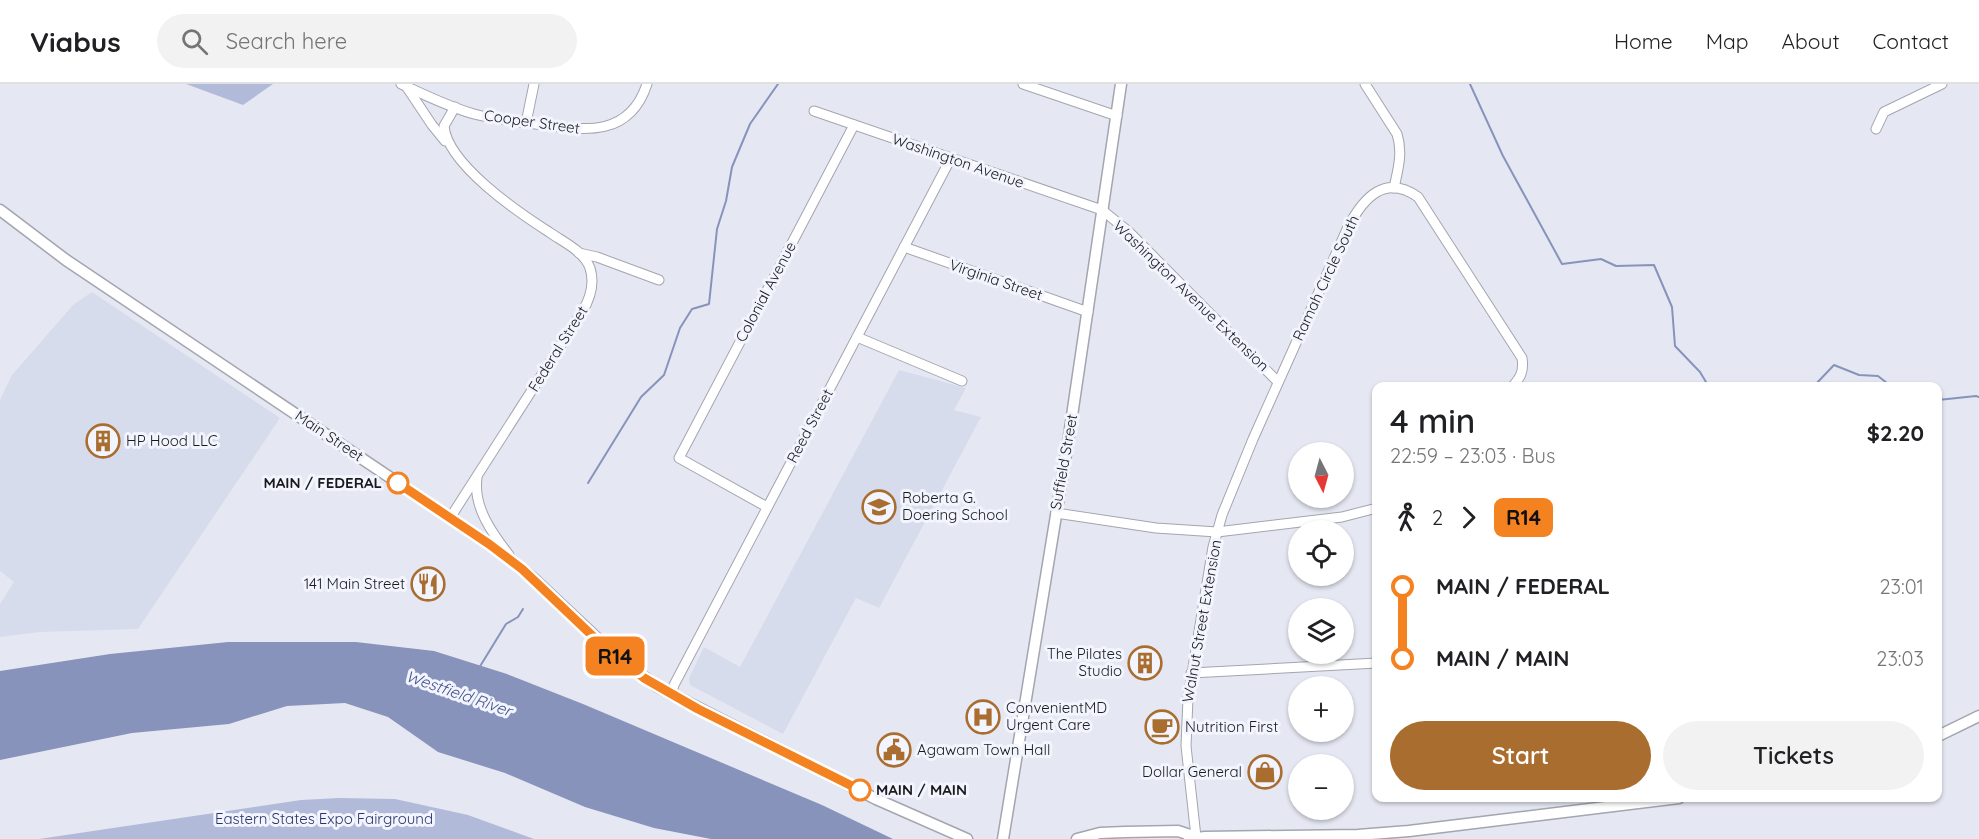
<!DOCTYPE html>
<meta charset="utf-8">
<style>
:root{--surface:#fff;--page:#f2f2f2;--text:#202124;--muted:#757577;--line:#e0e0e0;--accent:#a96d30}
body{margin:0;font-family:Quicksand,sans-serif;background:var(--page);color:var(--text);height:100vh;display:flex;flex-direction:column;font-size:22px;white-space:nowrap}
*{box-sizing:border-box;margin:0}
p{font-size:20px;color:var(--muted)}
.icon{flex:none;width:33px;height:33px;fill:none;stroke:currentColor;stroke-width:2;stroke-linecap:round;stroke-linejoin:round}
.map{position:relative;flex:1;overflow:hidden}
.drawer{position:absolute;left:1372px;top:298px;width:570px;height:420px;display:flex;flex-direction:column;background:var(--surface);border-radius:12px;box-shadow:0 2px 4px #0004}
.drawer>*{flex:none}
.badge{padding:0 12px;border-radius:9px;font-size:21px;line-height:39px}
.needle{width:39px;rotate:174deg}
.fabs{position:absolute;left:1288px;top:358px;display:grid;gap:12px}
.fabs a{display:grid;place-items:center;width:66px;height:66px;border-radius:50%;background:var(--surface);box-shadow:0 2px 4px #0004;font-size:30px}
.map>.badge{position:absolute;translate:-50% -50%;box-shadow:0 0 0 3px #fff}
.legs{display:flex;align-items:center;gap:9px;height:66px;padding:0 18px;font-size:20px}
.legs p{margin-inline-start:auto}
.overview{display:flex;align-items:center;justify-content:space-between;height:102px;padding:0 18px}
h1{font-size:33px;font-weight:600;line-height:45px}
.cta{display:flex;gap:12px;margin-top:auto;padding:12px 18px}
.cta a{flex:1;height:69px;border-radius:36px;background:var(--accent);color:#fff;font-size:24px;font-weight:600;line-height:69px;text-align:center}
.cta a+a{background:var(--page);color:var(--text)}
ul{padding:0 18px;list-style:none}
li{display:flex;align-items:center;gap:21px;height:72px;font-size:22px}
li i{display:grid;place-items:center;width:9px;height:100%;margin:0 8px;background:currentColor}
li i::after{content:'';width:15px;height:15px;margin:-8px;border:4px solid;border-radius:50%;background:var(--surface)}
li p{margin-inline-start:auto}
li:first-child i{background:linear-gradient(#0000 50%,currentColor 0)}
li:last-child i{background:linear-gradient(currentColor 50%,#0000 0)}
header{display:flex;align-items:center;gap:36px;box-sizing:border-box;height:84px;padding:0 30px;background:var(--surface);border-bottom:2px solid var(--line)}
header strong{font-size:28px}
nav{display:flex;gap:33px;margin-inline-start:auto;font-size:21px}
.search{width:420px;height:54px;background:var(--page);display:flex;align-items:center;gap:15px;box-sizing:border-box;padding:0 21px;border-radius:33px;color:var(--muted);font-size:22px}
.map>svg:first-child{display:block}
</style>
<header>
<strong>Viabus</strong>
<div class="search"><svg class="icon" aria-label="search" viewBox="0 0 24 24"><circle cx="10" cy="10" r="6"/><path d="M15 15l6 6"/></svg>Search here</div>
<nav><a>Home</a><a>Map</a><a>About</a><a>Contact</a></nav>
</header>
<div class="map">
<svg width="1979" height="755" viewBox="0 0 1979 755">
<rect width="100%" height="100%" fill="#e5e8f2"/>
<g fill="#d7dced">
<polygon points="92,208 280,334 138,545 40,548 0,553 0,520 14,498 0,487 0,316 12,291 73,221"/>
<polygon points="899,286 966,304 954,326 981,333 879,524 856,514 783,650 690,601 689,594 704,563 740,583"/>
</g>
<g fill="#b2bad9">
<polygon points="186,0 273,0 243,21"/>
<polygon points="339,714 395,715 468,731 534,755 39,755 301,716"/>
</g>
<polygon fill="#8893bc" points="228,558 356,558 434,567 507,590 583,620 822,721 893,755 711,755 654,744 585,723 505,689 438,668 388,633 345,619 287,622 229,640 132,649 0,676 0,587 110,570"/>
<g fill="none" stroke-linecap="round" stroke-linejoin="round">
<g stroke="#8893bc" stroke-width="2">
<polyline points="1470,0 1503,72 1562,180 1601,175 1616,182 1654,181 1672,223 1675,262 1700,288 1709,303"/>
<polyline points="1813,303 1834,281 1859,291 1878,292 1892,303"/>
<polyline points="1938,316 1976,312 1979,313"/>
<polyline points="588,399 641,313 664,291 680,244 692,225 709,220 717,145 726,117 732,83 750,40 778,0"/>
<polyline points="479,584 506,540 518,533 523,525"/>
</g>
<g stroke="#a3a5af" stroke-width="11">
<g id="minor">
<path d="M 401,0 C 425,11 449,23 474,30 C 497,36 520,38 543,41 C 587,47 630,52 647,0"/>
<polyline points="1023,0 1117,32"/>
<path d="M 1365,0 L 1397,50 C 1403,69 1398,85 1394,104"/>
<polyline points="406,2 432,41 445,57"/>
<polyline points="814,27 1102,126 1128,147 1278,298"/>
<polyline points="526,39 534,0"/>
<polyline points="1876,45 1884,28 1942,0"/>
<polyline points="904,163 1088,228"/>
<polyline points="579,169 597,173 659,196"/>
<polyline points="857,253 962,297"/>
<path d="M 477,394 C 473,423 492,449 509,471"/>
<polyline points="767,423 679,374 854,41"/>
<polyline points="1056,429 1156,444 1217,448 1342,433 1377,424"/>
<path d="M 450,434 L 582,228 C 590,215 595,200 590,184 C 584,167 563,158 549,148 C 519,129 447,80 444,42 L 455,23"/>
<polyline points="1191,589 1377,579"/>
<polyline points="671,611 674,601 951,74"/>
<path d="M 1196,753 L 1186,662 L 1188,614 L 1213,463 L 1222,431 L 1253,355 L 1348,143 C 1364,113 1385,90 1418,113 L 1522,274 C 1524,287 1521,293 1512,303"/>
</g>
</g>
<g stroke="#a3a5af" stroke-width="13">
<g id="major">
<polyline points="0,126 66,176 501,468 533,494 617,573 658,603 876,715 967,755"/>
<polyline points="1938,652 1979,632"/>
<polyline points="1003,755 1069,352 1121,0"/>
<polyline points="1077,755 1100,749 1125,748 1178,747 1196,753"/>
<polyline points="1189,755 1205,753 1358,751 1409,747 1679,714"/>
</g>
</g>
<use href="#minor" stroke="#fff" stroke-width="9"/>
<use href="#major" stroke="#fff" stroke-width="10"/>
</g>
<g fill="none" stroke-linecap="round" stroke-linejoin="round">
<g stroke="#fff" stroke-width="14">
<polyline id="line-1" points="398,399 489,460 522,485 600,559 644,594 698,625 860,706"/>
</g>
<use href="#line-1" stroke="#f58220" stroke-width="9"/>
</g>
<defs>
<g id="building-ring" transform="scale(1.725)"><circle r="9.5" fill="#f2f5fe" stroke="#a96d30" stroke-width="1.5"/><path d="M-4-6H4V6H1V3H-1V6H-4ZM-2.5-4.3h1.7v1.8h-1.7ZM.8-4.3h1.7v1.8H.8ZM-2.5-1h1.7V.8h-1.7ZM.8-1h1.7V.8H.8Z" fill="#a96d30"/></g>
<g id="school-ring" transform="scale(1.725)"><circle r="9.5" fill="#f2f5fe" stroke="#a96d30" stroke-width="1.5"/><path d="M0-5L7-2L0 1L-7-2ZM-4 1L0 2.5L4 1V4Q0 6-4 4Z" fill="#a96d30"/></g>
<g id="restaurant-ring" transform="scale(1.725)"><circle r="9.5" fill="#f2f5fe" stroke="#a96d30" stroke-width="1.5"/><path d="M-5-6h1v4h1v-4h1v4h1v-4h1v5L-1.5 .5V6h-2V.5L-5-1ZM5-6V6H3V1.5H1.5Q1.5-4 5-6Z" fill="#a96d30"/></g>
<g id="hospital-ring" transform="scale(1.725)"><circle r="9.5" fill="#f2f5fe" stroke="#a96d30" stroke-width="1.5"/><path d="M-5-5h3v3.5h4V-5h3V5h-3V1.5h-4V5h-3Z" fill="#a96d30"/></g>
<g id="cafe-ring" transform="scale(1.725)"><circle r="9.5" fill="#f2f5fe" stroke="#a96d30" stroke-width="1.5"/><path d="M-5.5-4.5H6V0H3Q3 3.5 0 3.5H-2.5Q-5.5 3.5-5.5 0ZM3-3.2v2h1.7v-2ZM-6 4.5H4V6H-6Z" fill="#a96d30"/></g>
<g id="civic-ring" transform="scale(1.725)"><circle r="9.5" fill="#f2f5fe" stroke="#a96d30" stroke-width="1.5"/><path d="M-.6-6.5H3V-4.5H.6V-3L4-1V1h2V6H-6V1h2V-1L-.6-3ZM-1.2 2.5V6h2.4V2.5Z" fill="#a96d30"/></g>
<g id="shop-ring" transform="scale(1.725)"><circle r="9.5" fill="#f2f5fe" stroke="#a96d30" stroke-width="1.5"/><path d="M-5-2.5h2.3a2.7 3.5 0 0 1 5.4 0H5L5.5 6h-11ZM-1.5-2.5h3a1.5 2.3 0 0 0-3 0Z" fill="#a96d30"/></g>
</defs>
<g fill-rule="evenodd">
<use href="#building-ring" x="103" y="357"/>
<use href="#school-ring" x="879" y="423"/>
<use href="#restaurant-ring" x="428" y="500"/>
<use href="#building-ring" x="1145" y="579"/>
<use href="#hospital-ring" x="983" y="633"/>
<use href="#cafe-ring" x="1162" y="643"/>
<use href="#civic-ring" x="894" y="666"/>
<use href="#shop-ring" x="1265" y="688"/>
</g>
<g fill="#fff" stroke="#f58220" stroke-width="3">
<circle cx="398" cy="399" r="10"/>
<circle cx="860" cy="706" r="10"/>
</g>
<g text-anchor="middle" stroke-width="6" stroke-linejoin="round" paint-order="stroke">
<g font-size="15" fill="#191a1d" stroke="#f2f5fe">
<text transform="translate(532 38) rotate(8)" y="5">Cooper Street</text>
<text transform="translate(958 77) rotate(19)" y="5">Washington Avenue</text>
<text transform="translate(1326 194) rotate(-65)" y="5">Ramah Circle South</text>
<text transform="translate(996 196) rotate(19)" y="5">Virginia Street</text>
<text transform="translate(766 208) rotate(-62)" y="5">Colonial Avenue</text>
<text transform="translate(1191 212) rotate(44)" y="5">Washington Avenue Extension</text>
<text transform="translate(558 265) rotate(-58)" y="5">Federal Street</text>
<text transform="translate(810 342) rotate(-62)" y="5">Reed Street</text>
<text transform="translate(329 352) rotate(34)" y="5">Main Street</text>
<text transform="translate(1064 378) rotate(-80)" y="5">Suffield Street</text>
<text transform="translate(1202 537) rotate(-80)" y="5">Walnut Street Extension</text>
</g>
<g font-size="15" fill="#191a1d" stroke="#f2f5fe" text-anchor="start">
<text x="126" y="362">HP Hood LLC</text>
<text x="902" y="419">Roberta G.<tspan x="902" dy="17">Doering School</tspan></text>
<text x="405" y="505" text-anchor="end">141 Main Street</text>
<text x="1122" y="575" text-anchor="end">The Pilates<tspan x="1122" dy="17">Studio</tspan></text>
<text x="1006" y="629">ConvenientMD<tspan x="1006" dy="17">Urgent Care</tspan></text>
<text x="1185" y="648">Nutrition First</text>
<text x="917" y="671">Agawam Town Hall</text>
<text x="1242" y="693" text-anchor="end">Dollar General</text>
</g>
<g font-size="15" font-weight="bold" fill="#191a1d" stroke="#f2f5fe" text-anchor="end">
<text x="382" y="404">MAIN / FEDERAL</text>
<text x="876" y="711" text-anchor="start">MAIN / MAIN</text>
</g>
<g font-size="15" fill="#2b3469" stroke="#f2f5fe">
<text x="324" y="740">Eastern States Expo Fairground</text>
</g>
<g font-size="16" font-style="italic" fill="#46538a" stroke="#f2f5fe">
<text transform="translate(459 609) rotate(19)" y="6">Westfield River</text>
</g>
</g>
</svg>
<div class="fabs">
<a><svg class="needle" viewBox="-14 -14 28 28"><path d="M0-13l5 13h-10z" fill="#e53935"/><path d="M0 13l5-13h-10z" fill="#757577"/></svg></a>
<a><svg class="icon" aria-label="locate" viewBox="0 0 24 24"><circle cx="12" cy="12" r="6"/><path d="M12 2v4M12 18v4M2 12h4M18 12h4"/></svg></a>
<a><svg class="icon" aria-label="layers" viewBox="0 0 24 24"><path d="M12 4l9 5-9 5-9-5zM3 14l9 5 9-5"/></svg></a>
<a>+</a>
<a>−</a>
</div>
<b class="badge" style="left:615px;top:572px;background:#f58220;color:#111">R14</b>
<section class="drawer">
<div class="overview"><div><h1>4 min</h1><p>22:59 – 23:03 · Bus</p></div><b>$2.20</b></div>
<div class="legs"><svg class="icon" aria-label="walk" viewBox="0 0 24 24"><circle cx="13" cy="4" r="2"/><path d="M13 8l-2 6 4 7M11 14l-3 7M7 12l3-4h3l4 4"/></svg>2<svg class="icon" aria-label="forward" viewBox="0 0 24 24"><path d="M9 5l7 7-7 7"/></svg><b class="badge" style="background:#f58220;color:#111">R14</b></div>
<ul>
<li><i style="color:#f58220"></i><b>MAIN / FEDERAL</b><p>23:01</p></li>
<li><i style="color:#f58220"></i><b>MAIN / MAIN</b><p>23:03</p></li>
</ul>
<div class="cta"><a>Start</a><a>Tickets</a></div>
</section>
</div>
